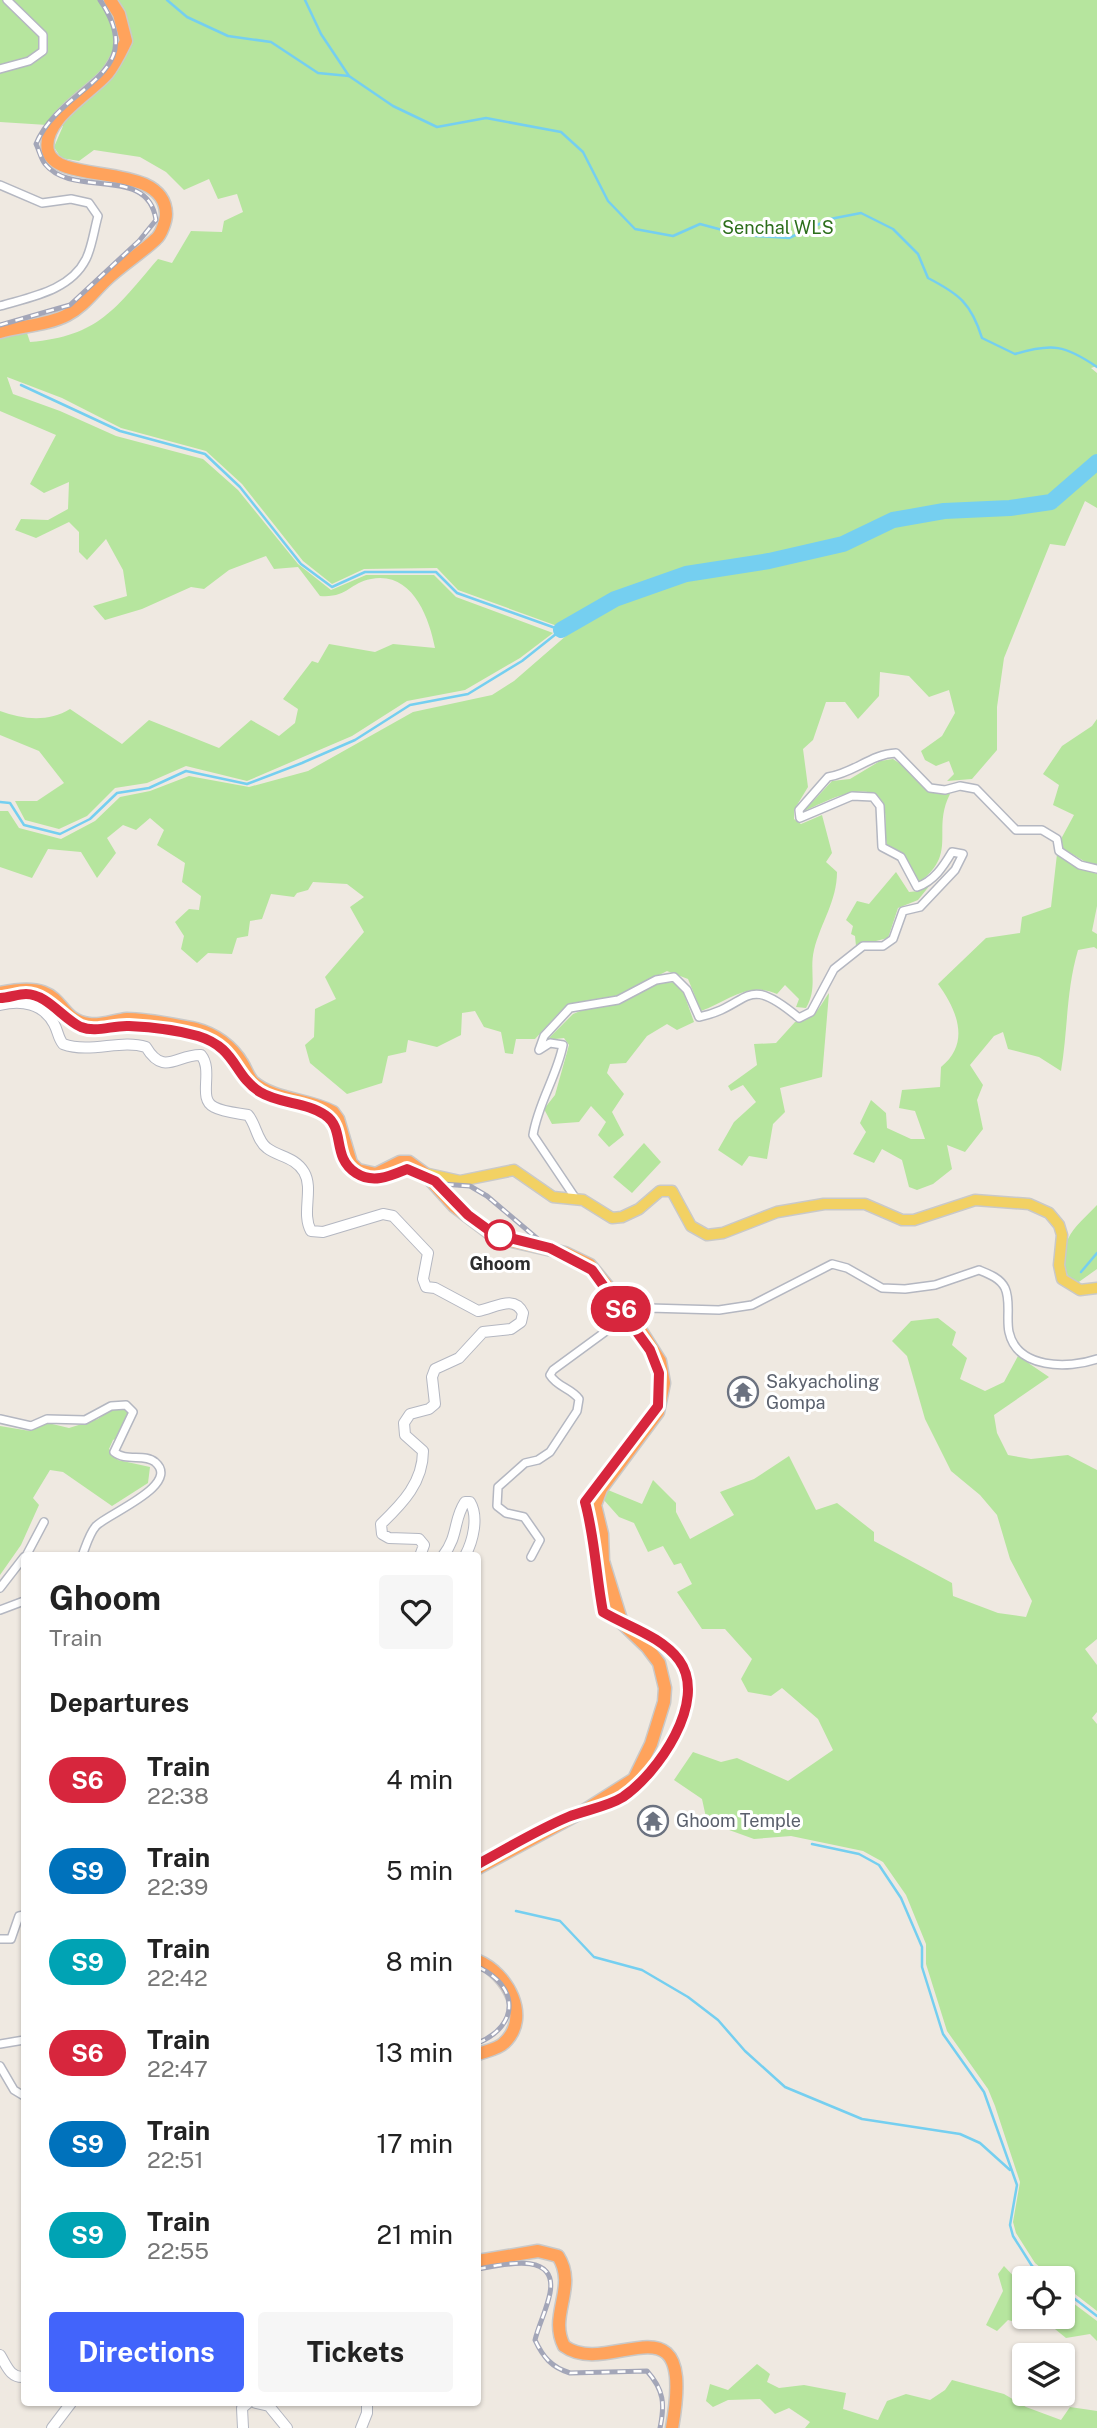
<!DOCTYPE html>
<style>
:root{--surface:#fff;--page:#f6f6f6;--text:#222;--muted:#767676;--accent:#4264fb}
body{margin:0;font-family:"Public Sans",sans-serif;background:var(--page);color:var(--text);height:100vh;display:flex;flex-direction:column;font-size:26px;white-space:nowrap}
*{box-sizing:border-box;margin:0}
p{font-size:23px;color:var(--muted)}
.icon{flex:none;width:38px;height:38px;fill:none;stroke:currentColor;stroke-width:2;stroke-linecap:round;stroke-linejoin:round}
.map{position:relative;flex:1;overflow:hidden}
.drawer{position:absolute;left:21px;top:1552px;width:460px;height:854px;display:flex;flex-direction:column;background:var(--surface);border-radius:7px;box-shadow:0 2px 5px #0004}
.drawer>*{flex:none}
.badge{padding:0 14px;border-radius:23px;font-size:24px;line-height:46px}
.fabs{position:absolute;left:1012px;top:2266px;display:grid;gap:14px}
.fabs a{display:grid;place-items:center;width:63px;height:63px;border-radius:7px;background:var(--surface);box-shadow:0 2px 5px #0004;font-size:35px}
.map>.badge{position:absolute;translate:-50% -50%;box-shadow:0 0 0 4px #fff}
h2{padding:0 28px;font-size:26px;line-height:63px}
.round{display:grid;place-items:center;flex:none;width:74px;height:74px;border-radius:7px;background:var(--page)}
.headline{display:flex;align-items:center;justify-content:space-between;height:119px;padding:0 28px}
h1{font-size:33px;font-weight:700;line-height:52px}
.button{display:flex;gap:14px;margin-top:auto;padding:14px 28px}
.button a{flex:1;height:80px;border-radius:7px;background:var(--accent);color:#fff;font-size:28px;font-weight:700;line-height:80px;text-align:center}
.button a+a{background:var(--page);color:var(--text)}
ul{padding:0;list-style:none}
li{display:flex;align-items:center;gap:21px;height:91px;padding:0 28px}
li div{flex:1}
li b{display:block;font-size:26px}
li em{font-style:normal}
li .badge{min-width:77px;font-weight:700;text-align:center}
.map>svg:first-child{display:block}
</style>
<div class="map">
<svg width="1097" height="2428" viewBox="0 0 1097 2428">
<rect width="100%" height="100%" fill="#efe9e1"/>
<g fill="#b6e59e">
<path d="M 0,0 L 1097,0 L 1097,366 L 1091,368 L 1097,373 L 1097,459 L 1048,501 L 941,507 L 892,515 L 842,541 L 686,569 L 612,596 L 560,627 L 458,590 L 437,568 L 364,569 L 332,584 L 303,561 L 242,484 L 206,451 L 121,428 L 62,398 L 7,377 L 13,394 L 60,411 L 116,436 L 203,459 L 238,490 L 298,564 L 331,590 L 366,575 L 434,575 L 456,597 L 553,633 L 520,658 L 465,690 L 407,701 L 352,736 L 247,781 L 186,766 L 147,783 L 115,788 L 87,816 L 59,829 L 25,820 L 15,801 L 37,801 L 64,783 L 39,751 L 0,735 L 0,711 C 24,720 49,722 70,709 L 122,744 L 149,720 L 219,748 L 251,720 L 279,736 L 295,723 L 298,709 L 283,699 L 312,661 L 318,663 L 329,644 L 375,652 L 393,644 L 435,648 C 429,617 412,571 371,579 C 349,583 348,598 320,596 L 298,567 L 274,569 L 266,556 L 229,570 L 204,589 L 191,587 L 142,609 L 105,620 L 93,606 L 127,596 L 123,570 L 106,539 L 87,560 L 79,552 L 79,532 L 69,522 L 36,538 L 15,530 L 21,519 L 48,520 L 68,509 L 69,482 L 44,493 L 30,484 L 56,435 L 0,411 L 0,337 L 27,333 L 30,342 C 99,336 115,309 158,259 L 172,263 L 191,231 L 222,232 L 224,221 L 243,212 L 237,194 L 218,199 L 209,179 L 184,190 L 166,172 L 140,157 L 94,150 L 79,161 L 61,158 L 54,147 L 63,126 L 0,122 Z"/>
<path d="M 1097,469 L 1097,508 L 1085,501 L 1065,546 L 1050,544 L 1004,658 L 997,707 L 997,750 L 972,779 L 947,781 L 954,774 L 949,761 L 936,766 L 925,760 L 921,751 L 942,736 L 955,713 L 949,690 L 929,697 L 909,676 L 880,672 L 879,696 L 858,719 L 845,702 L 826,702 L 813,740 L 803,749 L 808,787 L 794,810 L 794,819 L 801,824 L 822,815 L 832,853 L 826,862 L 837,872 C 837,901 821,922 814,950 C 809,971 818,988 806,1008 L 796,1007 L 799,999 L 785,985 L 777,994 C 748,981 728,1001 701,1011 L 688,979 L 667,971 L 616,997 L 571,1004 L 560,1012 L 535,1039 L 516,1039 L 513,1054 L 505,1053 L 501,1032 L 484,1027 L 475,1011 L 462,1013 L 461,1035 L 437,1047 L 408,1040 L 406,1052 L 388,1056 L 382,1083 L 347,1094 L 310,1063 L 305,1045 L 314,1037 L 315,1009 L 336,999 L 325,977 L 364,932 L 350,907 L 364,897 L 347,884 L 313,882 L 308,890 L 297,893 L 294,897 L 271,894 L 262,919 L 250,921 L 248,936 L 237,938 L 232,954 L 208,953 L 197,963 L 181,949 L 184,936 L 175,922 L 189,909 L 199,910 L 201,896 L 182,882 L 185,863 L 157,845 L 164,830 L 150,818 L 136,830 L 123,825 L 107,838 L 116,853 L 97,878 L 81,852 L 48,849 L 32,878 L 0,867 L 0,811 L 8,811 L 19,828 L 61,839 L 95,821 L 120,797 L 150,791 L 189,776 L 249,787 L 308,771 L 413,712 L 492,695 L 514,681 L 567,635 L 618,604 L 687,579 L 770,566 L 845,548 L 895,525 L 946,516 L 1011,513 L 1057,507 Z"/>
<polygon points="1097,719 1097,866 1094,867 1062,848 1061,839 1074,815 1053,805 1059,785 1043,774 1062,746 1092,726"/>
<path d="M 893,759 C 915,772 923,794 950,794 C 931,831 959,854 918,883 L 898,852 L 887,845 C 884,833 887,818 884,806 C 874,774 820,804 803,812 L 832,781 L 850,779 L 880,761 Z"/>
<path d="M 1057,854 L 1079,868 L 1097,874 L 1097,906 L 1092,931 L 1097,934 L 1097,949 L 1094,947 L 1078,950 C 1066,991 1068,1029 1061,1071 L 1039,1057 L 1008,1049 L 1003,1032 L 994,1036 L 970,1065 L 983,1085 L 977,1100 L 983,1129 L 965,1152 L 947,1145 L 952,1169 L 933,1184 L 917,1190 L 909,1187 L 902,1160 L 882,1149 L 874,1163 L 853,1154 L 866,1132 L 860,1123 L 871,1100 L 886,1113 L 887,1128 L 911,1139 L 925,1139 L 915,1111 L 899,1108 L 902,1090 L 940,1087 L 941,1067 C 971,1043 957,1010 938,984 L 986,938 L 1020,933 L 1022,917 L 1051,907 Z"/>
<polygon points="896,872 909,892 919,891 930,885 918,900 898,908 888,938 856,946 855,936 851,934 853,926 846,920 857,901 869,904"/>
<polygon points="674,982 683,991 694,1022 677,1030 667,1024 647,1036 626,1063 610,1064 607,1073 624,1094 612,1112 624,1135 609,1147 598,1135 606,1122 591,1106 579,1122 552,1124 544,1109 555,1095 569,1045 564,1038 547,1040 573,1014 585,1009 620,1004 657,984"/>
<path d="M 829,993 L 822,1077 L 780,1088 L 785,1112 L 773,1124 L 767,1159 L 749,1156 L 742,1166 L 718,1150 L 734,1122 L 756,1102 L 743,1085 L 731,1091 L 728,1086 L 757,1065 L 754,1044 L 776,1043 L 795,1022 C 814,1022 819,1007 829,993 Z"/>
<polygon points="644,1143 661,1162 632,1193 613,1177"/>
<path d="M 1097,1205 L 1097,1269 L 1076,1284 C 1062,1276 1061,1253 1068,1239 C 1073,1227 1088,1215 1097,1205 Z"/>
<polygon points="938,1318 956,1332 952,1345 967,1358 960,1379 985,1391 1004,1382 1018,1356 1049,1377 994,1415 997,1433 1008,1455 1031,1459 1068,1455 1097,1470 1097,1639 1085,1649 1097,1665 1097,1712 1092,1718 1097,1724 1097,2311 1062,2284 1062,2278 1053,2278 1035,2263 1016,2233 1013,2222 1020,2182 995,2106 988,2089 947,2031 926,1964 926,1944 906,1895 883,1862 863,1851 791,1836 754,1839 707,1822 702,1799 674,1780 693,1752 721,1762 737,1758 788,1781 833,1750 818,1719 782,1688 771,1696 748,1692 741,1679 752,1659 725,1629 702,1629 677,1592 692,1584 681,1563 674,1565 663,1546 648,1552 634,1523 619,1517 603,1499 608,1490 642,1504 653,1480 676,1503 676,1512 690,1539 734,1515 720,1492 754,1479 789,1456 816,1510 837,1503 874,1532 874,1541 952,1583 953,1596 998,1613 1026,1617 1032,1601 1010,1559 997,1515 980,1495 951,1471 925,1419 907,1356 892,1341 911,1321"/>
<polygon points="124,1407 129,1415 120,1437 113,1440 109,1449 118,1460 150,1467 148,1483 112,1506 63,1472 50,1470 33,1498 39,1505 21,1545 0,1575 0,1426 30,1431 48,1423 69,1428 98,1419 111,1409"/>
<polygon points="1004,2266 1024,2287 1024,2317 1062,2317 1062,2300 1073,2303 1097,2321 1097,2341 1090,2334 1066,2338 1044,2320 1026,2325 1008,2320 997,2331 986,2325 1003,2291 998,2274"/>
<polygon points="757,2364 770,2374 767,2382 779,2388 804,2385 846,2393 843,2409 878,2420 887,2401 906,2394 930,2400 945,2390 952,2380 1004,2394 1026,2407 1061,2420 1070,2407 1097,2411 1097,2428 805,2428 810,2422 789,2408 775,2414 760,2399 728,2400 713,2407 706,2401 710,2384 728,2390"/>
</g>
<g fill="none" stroke-linecap="round" stroke-linejoin="round">
<g stroke="#75cff0" stroke-width="2.5">
<polyline points="167,0 187,17 228,36 271,42 318,73 349,76"/>
<path d="M 305,0 L 321,34 L 349,76 L 393,106 L 437,127 L 486,118 L 561,132 L 583,152 L 608,201 L 635,229 L 673,236 L 700,224 L 741,235 L 789,238 L 830,219 L 861,213 L 893,229 L 918,254 L 928,278 C 959,294 971,303 982,338 L 1015,354 C 1052,343 1065,345 1097,367"/>
<polyline points="21,385 120,431 205,454 240,487 301,564 332,587 365,572 436,572 457,593 561,630"/>
<polyline points="0,802 10,803 24,825 60,834 90,819 117,793 149,788 186,771 247,784 302,763 355,740 410,705 468,694 522,661 561,630"/>
<polyline points="1081,1272 1097,1253"/>
<polyline points="812,1844 859,1854 879,1865 901,1898 922,1947 922,1967 943,2034 984,2092 1017,2185 1010,2225 1013,2236 1032,2266 1046,2278"/>
<polyline points="516,1911 560,1921 594,1957 642,1970 688,1997 718,2020 745,2051 785,2087 862,2119 960,2134 980,2143 1010,2170"/>
<polyline points="1062,2289 1097,2316"/>
</g>
<polyline stroke="#75cff0" stroke-width="16" points="561,630 615,599 686,574 769,561 843,544 893,520 944,511 1010,508 1051,502 1097,462"/>
<g stroke="#b4b7c1" stroke-width="10">
<g id="street">
<polyline points="0,69 29,61 43,51 43,35 7,0"/>
<path d="M 0,185 L 42,203 L 71,199 L 89,203 L 98,216 C 94,230 92,247 86,259 C 70,291 30,297 0,306"/>
<path d="M 576,1199 L 533,1135 C 538,1103 557,1076 563,1045 L 550,1043 L 539,1050 L 544,1036 L 570,1008 L 618,1000 L 656,980 L 674,977 L 687,990 L 699,1017 C 752,1006 743,971 799,1018 L 811,1012 L 834,969 L 863,946 L 883,946 L 893,939 L 903,911 L 920,907 L 955,870 L 963,854 L 952,852 C 943,867 934,881 917,887 L 901,857 L 882,847 L 880,806 L 873,797 L 852,796 L 800,818 L 799,810 L 828,777 C 854,773 871,754 896,753 L 930,788 L 945,790 L 960,786 L 976,789 L 1016,830 L 1042,830 L 1057,839 L 1059,851 L 1080,865 L 1097,869"/>
<path d="M 631,1315 L 649,1308 L 719,1310 L 752,1305 L 832,1264 L 847,1268 L 882,1288 L 905,1289 L 935,1285 L 979,1270 C 989,1274 1000,1278 1005,1288 C 1011,1301 1006,1318 1009,1332 C 1017,1369 1068,1369 1097,1359"/>
<path d="M 0,1419 L 31,1426 L 47,1419 L 85,1420 L 111,1406 L 126,1405 L 133,1412 L 114,1452 C 126,1462 145,1453 155,1462 C 182,1485 107,1514 96,1526 C 89,1534 86,1546 82,1556"/>
<polyline points="26,1556 44,1522"/>
<path d="M 531,1557 L 540,1540 L 524,1517 L 506,1513 L 497,1506 L 498,1487 L 525,1463 L 538,1460 L 550,1452 L 577,1411 L 579,1399 C 571,1388 557,1387 550,1375 L 553,1370 L 624,1318"/>
<polyline points="0,1588 24,1557"/>
<polyline points="0,1610 24,1601"/>
<polyline points="0,1939 11,1939 19,1916 24,1915"/>
<polyline points="0,2044 24,2040"/>
<polyline points="0,2066 14,2090 24,2096"/>
</g>
</g>
<g stroke="#b4b7c1" stroke-width="12">
<g id="secondary">
<path d="M 0,1005 C 21,1000 43,1003 54,1024 C 58,1031 58,1038 63,1044 C 91,1054 120,1039 146,1047 C 164,1077 177,1054 201,1055 C 214,1071 197,1099 214,1107 C 223,1112 237,1113 248,1115 C 256,1124 257,1141 267,1148 C 279,1157 295,1157 304,1172 C 314,1189 301,1213 311,1231 L 323,1232 L 383,1214 L 393,1216 L 428,1253 L 423,1279 L 426,1287 L 435,1288 L 478,1311 C 495,1308 514,1294 523,1313 L 521,1322 L 511,1329 L 483,1332 L 459,1358 L 435,1369 L 432,1377 L 435,1404 L 429,1409 L 410,1414 L 404,1423 L 405,1435 L 423,1451 C 423,1482 403,1503 381,1524 L 382,1534 L 389,1538 L 419,1539 L 424,1545 L 420,1556"/>
<path d="M 443,1556 C 459,1535 453,1520 465,1502 L 470,1502 C 479,1517 473,1541 465,1556"/>
<path d="M 0,2355 C 7,2366 10,2378 24,2377"/>
<polyline points="256,2403 269,2406 287,2428"/>
<polyline points="52,2428 71,2403"/>
<polyline points="243,2428 242,2408 248,2403"/>
<polyline points="361,2428 367,2413 367,2403"/>
</g>
</g>
<g stroke="#c9c9c9" stroke-width="13">
<polyline id="primary" points="424,1173 460,1181 514,1170 553,1197 583,1200 612,1218 622,1217 639,1209 660,1191 672,1191 691,1226 707,1235 723,1233 777,1212 824,1204 865,1204 902,1220 914,1220 975,1200 1029,1204 1049,1213 1059,1225 1062,1235 1059,1265 1062,1279 1080,1290 1097,1288"/>
</g>
<g stroke="#c9c9c9" stroke-width="15">
<g id="highway">
<path d="M 0,332 C 21,326 48,325 67,315 C 84,306 93,292 107,279 C 122,265 141,253 156,239 C 161,235 166,221 166,214 C 165,160 57,186 48,151 C 41,120 91,93 107,74 C 115,64 120,53 126,41 L 119,14 L 110,0"/>
<path d="M 0,993 C 70,978 51,1019 89,1024 C 101,1026 115,1020 127,1019 C 148,1019 175,1025 196,1029 C 215,1034 232,1046 242,1063 C 246,1069 248,1077 253,1082 C 274,1100 309,1099 333,1112 L 338,1119 L 351,1163 L 358,1170 L 376,1174 L 400,1162 L 409,1162 L 424,1173 L 454,1206 L 495,1237 L 565,1253 L 590,1265 L 631,1315 L 660,1361 L 664,1383 L 658,1412 L 601,1489 L 595,1505 L 602,1534 L 603,1561 L 622,1623 L 647,1647 L 659,1663 L 665,1688 L 664,1702 L 651,1744 L 634,1779 L 582,1812 L 478,1868"/>
<path d="M 478,1961 C 507,1973 532,2017 504,2043 C 498,2049 486,2051 478,2054"/>
<path d="M 478,2261 L 538,2251 L 558,2256 C 578,2287 548,2315 564,2346 C 610,2380 697,2288 672,2428"/>
</g>
</g>
<use href="#street" stroke="#fff" stroke-width="7"/>
<use href="#secondary" stroke="#fff" stroke-width="10"/>
<use href="#primary" stroke="#f2d163" stroke-width="10"/>
<use href="#highway" stroke="#ffa35c" stroke-width="12"/>
<g stroke="#a3a6b8" stroke-width="5">
<g id="rail">
<path d="M 0,325 L 70,305 L 139,241 L 156,220 C 148,164 73,199 45,164 C 41,159 39,150 36,144 C 61,84 152,77 100,0"/>
<path d="M 0,998 C 8,997 18,994 26,994 C 47,994 63,1019 81,1027 C 96,1033 113,1025 129,1026 C 150,1027 177,1030 198,1036 C 237,1048 233,1075 260,1092 C 279,1104 307,1102 325,1115 C 346,1129 332,1158 356,1174 C 373,1184 390,1175 407,1169 L 442,1184 L 470,1186 L 487,1196 L 546,1246 L 592,1270 L 650,1350 L 658,1373 L 658,1406 L 585,1502 C 595,1539 596,1575 603,1612 C 628,1627 661,1636 679,1660 C 709,1701 657,1774 623,1797 C 607,1807 585,1810 568,1817 C 537,1830 508,1848 478,1864"/>
<polyline points="435,1181 468,1215 494,1234 539,1244"/>
<path d="M 478,1967 C 519,1986 520,2025 478,2043"/>
<path d="M 478,2269 C 501,2265 558,2250 550,2293 C 547,2309 539,2324 535,2340 C 543,2357 551,2367 570,2373 L 647,2371 C 664,2390 665,2404 660,2428"/>
</g>
</g>
<use href="#rail" stroke="#fff" stroke-width="2.5" stroke-dasharray="8" stroke-linecap="butt"/>
<g stroke="#b4b7c1" stroke-width="10" stroke-linecap="butt">
<polyline id="street-bridge" points="624,1318 631,1315"/>
</g>
<use href="#street-bridge" stroke="#fff" stroke-width="7"/>
</g>
<g fill="none" stroke-linecap="round" stroke-linejoin="round">
<g stroke="#fff" stroke-width="16">
<path id="line" d="M 0,998 C 8,998 18,994 26,994 C 47,994 63,1019 81,1027 C 96,1033 113,1025 129,1026 C 150,1027 177,1030 198,1036 C 237,1048 233,1075 260,1092 C 279,1104 307,1102 325,1115 C 346,1129 331,1157 356,1173 C 373,1184 390,1176 407,1169 L 435,1181 L 468,1215 L 494,1234 L 550,1248 L 592,1270 L 650,1350 L 659,1373 L 658,1406 L 585,1502 C 595,1539 596,1575 603,1612 C 628,1627 661,1636 679,1660 C 709,1701 657,1774 623,1797 C 607,1807 585,1810 568,1817 C 537,1830 508,1848 478,1864"/>
</g>
<use href="#line" stroke="#d7263d" stroke-width="10"/>
</g>
<defs>
<g id="temple-ring" transform="scale(1.575)"><circle r="9.5" fill="#fff" stroke="#6b7280" stroke-width="1.5"/><path d="M0-6L5-2H3V0L6.5 2.5H4V6H1.5V3h-3V6H-4V2.5H-6.5L-3 0V-2H-5Z" fill="#6b7280"/></g>
</defs>
<g fill-rule="evenodd">
<use href="#temple-ring" x="743" y="1392"/>
<use href="#temple-ring" x="653" y="1821"/>
</g>
<circle fill="#fff" stroke="#d7263d" stroke-width="3.5" cx="500" cy="1235" r="14"/>
<g text-anchor="middle" stroke-width="6" stroke-linejoin="round" paint-order="stroke">
<g font-size="18" fill="#2c6e1b" stroke="#fff">
<text x="778" y="234">Senchal WLS</text>
</g>
<g font-size="18" font-weight="bold" fill="#2e2e2e" stroke="#fff">
<text x="500" y="1270">Ghoom</text>
</g>
<g font-size="18" fill="#5b616d" stroke="#fff" text-anchor="start">
<text x="766" y="1388">Sakyacholing<tspan x="766" dy="21">Gompa</tspan></text>
<text x="676" y="1827">Ghoom Temple</text>
</g>
</g>
</svg>
<div class="fabs">
<a><svg class="icon" aria-label="locate" viewBox="0 0 24 24"><circle cx="12" cy="12" r="6"/><path d="M12 2v4M12 18v4M2 12h4M18 12h4"/></svg></a>
<a><svg class="icon" aria-label="layers" viewBox="0 0 24 24"><path d="M12 4l9 5-9 5-9-5zM3 14l9 5 9-5"/></svg></a>
</div>
<b class="badge" style="left:621px;top:1309px;background:#d7263d;color:#fff">S6</b>
<section class="drawer">
<div class="headline"><div><h1>Ghoom</h1><p>Train</p></div><a class="round"><svg class="icon" aria-label="heart" viewBox="0 0 24 24"><path d="M12 20l-8-8c-3-5 5-10 8-4 3-6 11-1 8 4z"/></svg></a></div>
<h2>Departures</h2>
<ul>
<li><span class="badge" style="background:#d7263d;color:#fff">S6</span><div><b>Train</b><p>22:38</p></div><em>4 min</em></li>
<li><span class="badge" style="background:#0072bc;color:#fff">S9</span><div><b>Train</b><p>22:39</p></div><em>5 min</em></li>
<li><span class="badge" style="background:#00a3b4;color:#fff">S9</span><div><b>Train</b><p>22:42</p></div><em>8 min</em></li>
<li><span class="badge" style="background:#d7263d;color:#fff">S6</span><div><b>Train</b><p>22:47</p></div><em>13 min</em></li>
<li><span class="badge" style="background:#0072bc;color:#fff">S9</span><div><b>Train</b><p>22:51</p></div><em>17 min</em></li>
<li><span class="badge" style="background:#00a3b4;color:#fff">S9</span><div><b>Train</b><p>22:55</p></div><em>21 min</em></li>
</ul>
<div class="button"><a>Directions</a><a>Tickets</a></div>
</section>
</div>
